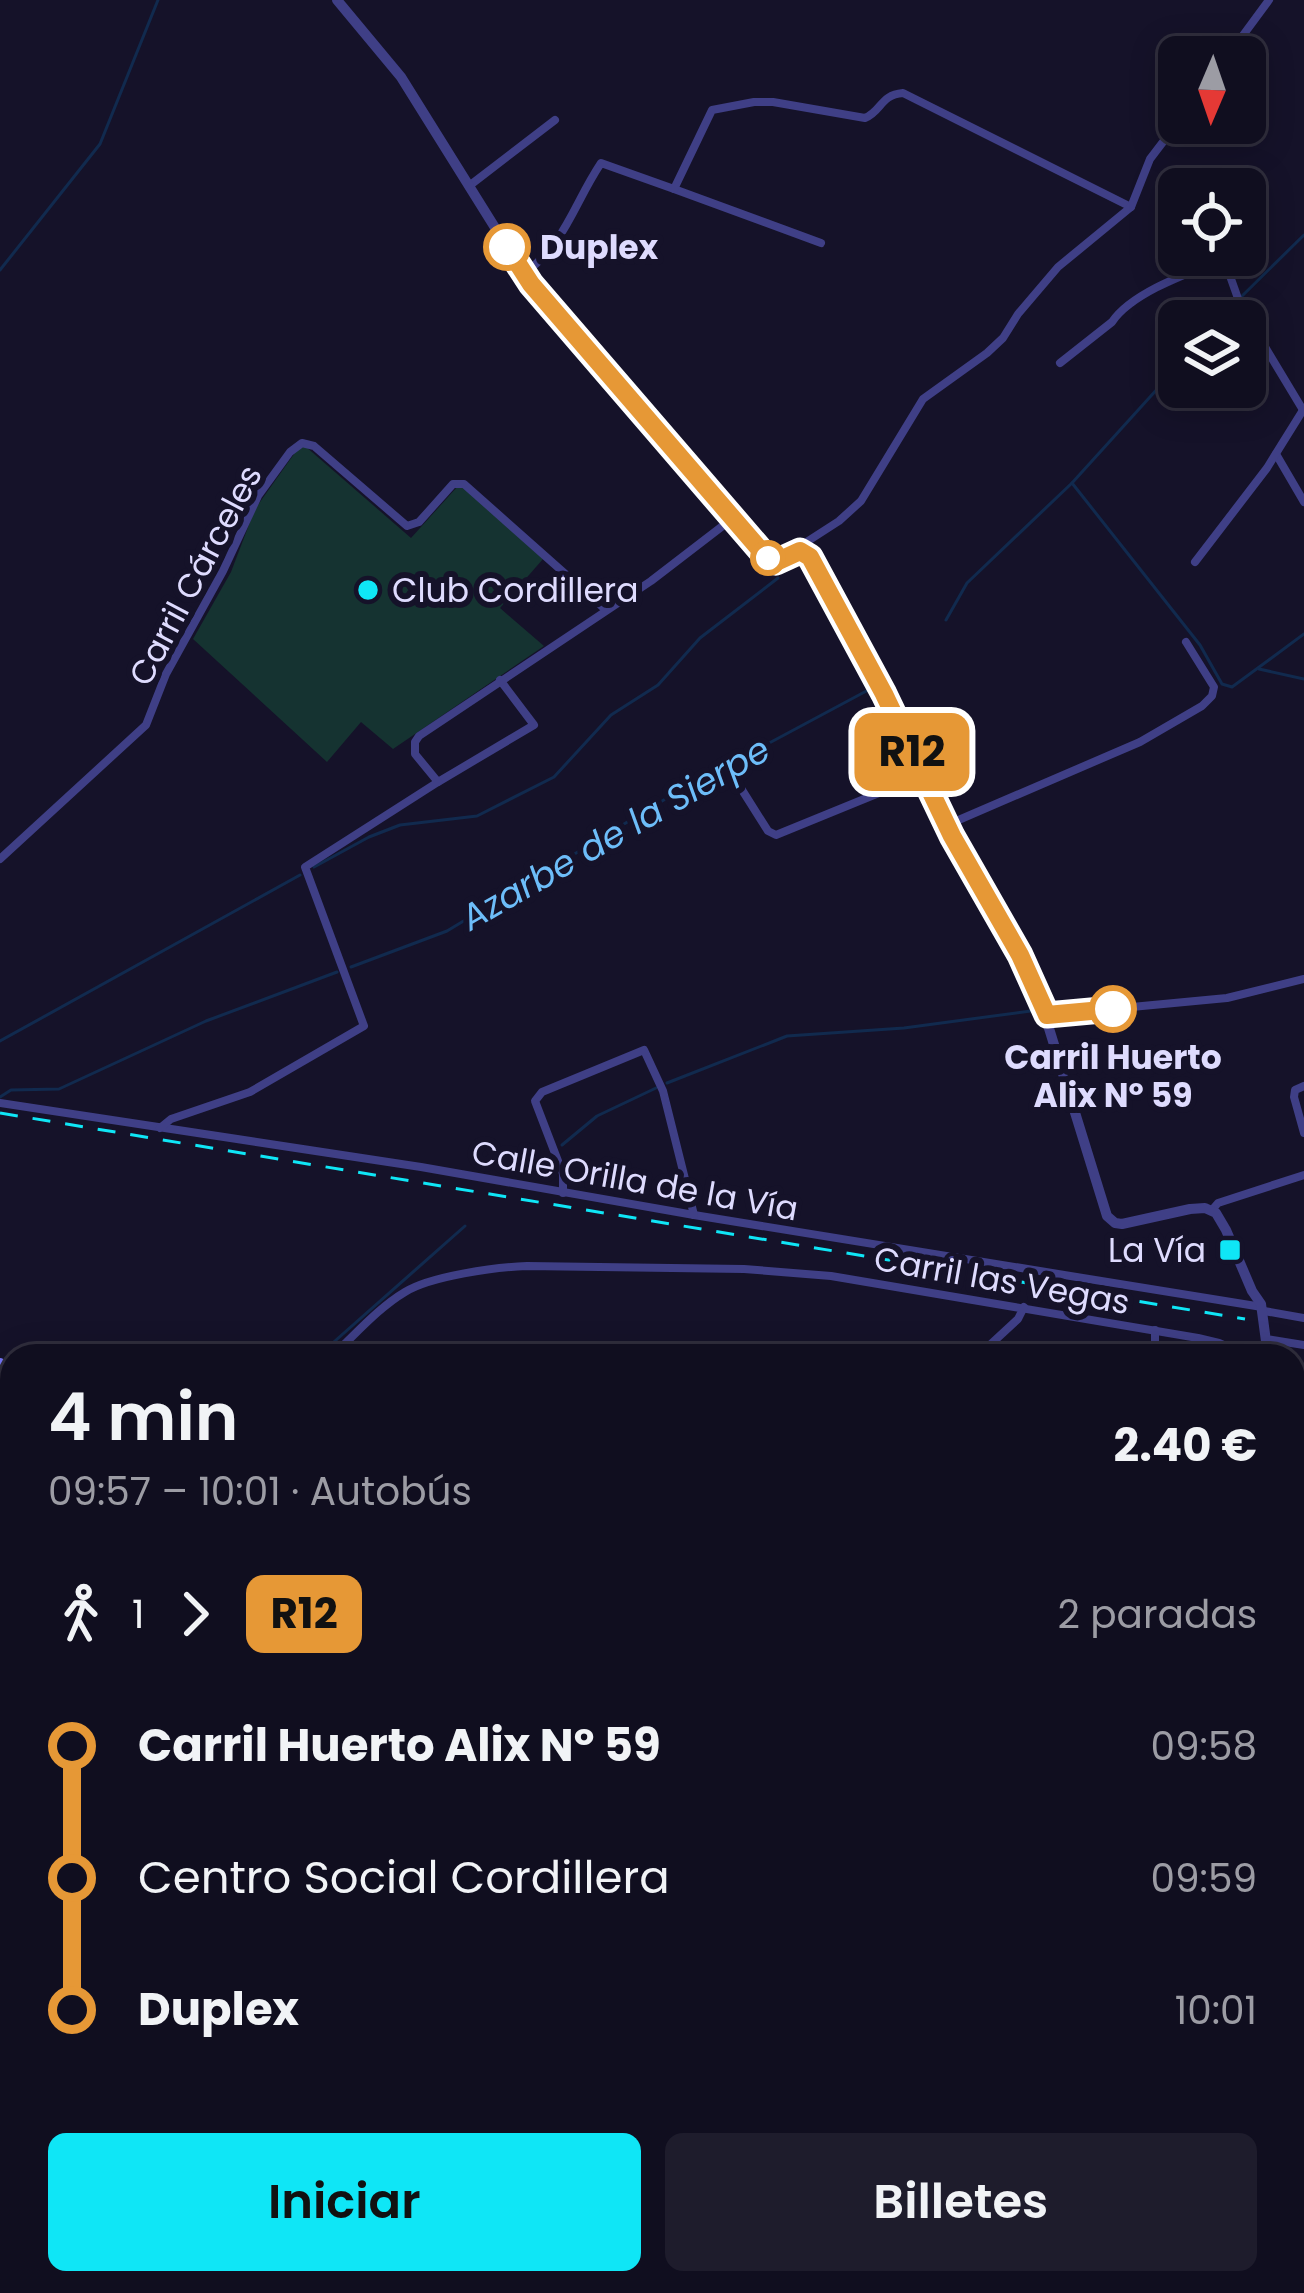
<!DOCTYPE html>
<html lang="es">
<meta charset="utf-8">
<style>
:root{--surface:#100e1f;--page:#1e1c2c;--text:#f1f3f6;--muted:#9c9ca4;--line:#302e3d;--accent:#0fe6f6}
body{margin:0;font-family:Poppins,sans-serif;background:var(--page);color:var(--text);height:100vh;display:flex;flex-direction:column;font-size:45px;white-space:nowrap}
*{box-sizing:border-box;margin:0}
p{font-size:39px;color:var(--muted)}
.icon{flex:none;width:66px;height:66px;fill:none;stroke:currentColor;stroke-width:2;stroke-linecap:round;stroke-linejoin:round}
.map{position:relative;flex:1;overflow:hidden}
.sheet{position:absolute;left:0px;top:1344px;width:1305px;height:951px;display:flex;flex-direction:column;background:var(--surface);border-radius:36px 36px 0 0;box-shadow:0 6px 30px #0003,0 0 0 3px var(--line)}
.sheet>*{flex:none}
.badge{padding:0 24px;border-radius:18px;font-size:42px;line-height:78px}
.needle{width:78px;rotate:182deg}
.tools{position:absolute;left:1158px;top:36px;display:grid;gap:24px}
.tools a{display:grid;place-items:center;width:108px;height:108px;border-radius:18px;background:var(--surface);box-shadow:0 6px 30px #0003,0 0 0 3px var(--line);font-size:60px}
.map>.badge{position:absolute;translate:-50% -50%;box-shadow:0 0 0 6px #fff}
.legs{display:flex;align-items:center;gap:18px;height:132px;padding:0 48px;font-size:39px}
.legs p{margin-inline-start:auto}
.head{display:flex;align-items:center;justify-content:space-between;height:204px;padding:0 48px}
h1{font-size:66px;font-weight:600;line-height:90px}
.primary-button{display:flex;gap:24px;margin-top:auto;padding:24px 48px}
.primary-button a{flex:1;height:138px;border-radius:18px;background:var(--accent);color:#111;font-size:48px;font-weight:600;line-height:138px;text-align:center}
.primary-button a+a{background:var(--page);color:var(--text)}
ul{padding:0 48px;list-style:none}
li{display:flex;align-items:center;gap:42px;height:132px;font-size:45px}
li i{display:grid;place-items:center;width:18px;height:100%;margin:0 15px;background:currentColor}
li i::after{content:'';width:30px;height:30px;margin:-15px;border:9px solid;border-radius:50%;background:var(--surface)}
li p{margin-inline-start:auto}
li:first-child i{background:linear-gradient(#0000 50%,currentColor 0)}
li:last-child i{background:linear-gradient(currentColor 50%,#0000 0)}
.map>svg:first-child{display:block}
</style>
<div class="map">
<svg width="1304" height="2293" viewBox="0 0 1304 2293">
<rect width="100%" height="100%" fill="#151229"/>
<polygon fill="#153331" points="305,446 411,538 458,486 464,488 543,559 500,608 544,646 393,749 361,722 327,762 193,639 231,572 255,509 299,447"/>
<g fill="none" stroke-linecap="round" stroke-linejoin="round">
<g stroke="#112a4e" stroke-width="3">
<polyline points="0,270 100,144 158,0"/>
<polyline points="1241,297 1304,235"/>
<polyline points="1219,321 1235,304"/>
<polyline points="1072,483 1200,645 1222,684 1232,687 1304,634"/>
<polyline points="946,620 967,583 1072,483 1179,365"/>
<polyline points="1259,669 1304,679"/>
<polyline points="314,867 369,837 400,825 477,816 554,777 611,715 658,685 700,638 778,578"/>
<polyline points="351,967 447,931 672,795 872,688"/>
<polyline points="0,1041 300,875"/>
<polyline points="667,1083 787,1036 904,1028 1038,1010"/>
<polyline points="0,1097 11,1090 59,1089 206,1021 337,972"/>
<polyline points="562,1145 597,1116 656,1088"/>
<polyline points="318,1356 465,1226"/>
</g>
<g stroke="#3f3f86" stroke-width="8">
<polyline points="1227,57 1269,0"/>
<polyline points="469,186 555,120"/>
<polyline points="674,189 821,243"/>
<path d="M 524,274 C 567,241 573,205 601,163 L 674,189 L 712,110 L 754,102 L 773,102 L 865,118 C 882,111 880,95 903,93 L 1131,207"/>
<path d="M 1060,363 L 1112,322 C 1132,292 1191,272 1224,259 L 1241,307 L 1303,410"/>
<polyline points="1276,454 1304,502"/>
<polyline points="802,551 808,541 839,521 861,501 923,399 987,353 1003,338 1018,314 1058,267 1131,207 1150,159 1179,121"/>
<polyline points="1195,562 1267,468 1303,410"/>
<polyline points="438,782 534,725 500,680"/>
<polyline points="705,786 732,774 768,831 776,835 923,775"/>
<polyline points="947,825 1140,742 1202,706 1212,696 1214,687 1186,642"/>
<polyline points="0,859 146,725 166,674 223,571 258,496 290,452 302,443 314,446 407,526 419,522 453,484 464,484 606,610"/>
<polyline points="1047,1015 1227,998 1304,979"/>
<polyline points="1304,1086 1295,1090 1294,1097 1304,1133"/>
<polyline points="0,1103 421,1167 694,1215 1262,1307"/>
<polyline points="160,1128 171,1119 250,1092 364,1026 305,867 438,782 415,754 415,742 419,736 651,581 733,518"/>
<polyline points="563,1193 563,1174 535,1101 542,1092 644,1050 663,1091 694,1215"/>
<polyline points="1212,1210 1218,1203 1304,1175"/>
<polyline points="1264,1311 1304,1318"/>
<polyline points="1155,1330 1155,1342 1161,1356"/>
<polyline points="1266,1339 1304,1345"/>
<polyline points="833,1346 837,1356"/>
<path d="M 332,1356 C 355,1335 378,1308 405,1292 C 431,1276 496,1267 527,1266 L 744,1269 L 831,1276 L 1198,1338 L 1219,1343 L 1248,1356"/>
<polyline points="978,1356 1018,1319 1024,1307"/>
<polyline points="0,1460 12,1457"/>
<polyline points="1293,1539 1304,1534"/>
<polyline points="0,1586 12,1579"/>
<polyline points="1293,1794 1304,1790"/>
<polyline points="1293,1913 1304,1910"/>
<polyline points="1293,1971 1304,1969"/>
<polyline points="0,2040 12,2033"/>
<polyline points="0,2108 12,2133"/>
<polyline points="1293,2184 1304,2180"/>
<polyline points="0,2248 12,2247"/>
<polyline points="0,2277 8,2293"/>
<polyline points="236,2283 241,2293"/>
<polyline points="400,2283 404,2293"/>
<polyline points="1210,2283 1214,2293"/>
<polyline points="616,2293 637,2283"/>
<polyline points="805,2293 809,2283"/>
<polyline points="811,2293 833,2290"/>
<polyline points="1001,2293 1026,2283"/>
</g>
<g stroke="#3f3f86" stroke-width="10">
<polyline points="337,0 401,77 524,274 554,311 767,556 777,562 800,551 810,557 884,695 952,836 1020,955 1039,996 1107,1216 1115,1223 1122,1224 1190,1209 1205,1208 1216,1213 1226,1230 1252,1291 1261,1304 1268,1356"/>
<polyline points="1293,1421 1304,1450"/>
</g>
<g stroke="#7676fa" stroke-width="12">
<polyline points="0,1364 12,1386"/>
<polyline points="603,2283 608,2293"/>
</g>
<g stroke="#be66f9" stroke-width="12">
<polyline points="1293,1880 1304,1878"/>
<polyline points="1293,1897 1304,1894"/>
<polyline points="768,2293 773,2283"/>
<polyline points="788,2293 794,2283"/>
</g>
<polyline stroke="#0fe6f6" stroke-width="3" stroke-dasharray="18 15" stroke-linecap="butt" points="0,1113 1245,1319"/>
</g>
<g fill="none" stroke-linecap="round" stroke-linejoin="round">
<g stroke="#fff" stroke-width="27">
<polyline id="line-1" points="507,247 531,284 762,552 776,562 800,551 810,557 884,694 952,836 1020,955 1047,1015 1113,1009"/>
</g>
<use href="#line-1" stroke="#e69836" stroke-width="18"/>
</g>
<g fill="#fff" stroke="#e69836" stroke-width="6">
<circle cx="507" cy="247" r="21"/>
<circle cx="768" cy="558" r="15"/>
<circle cx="1113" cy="1009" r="21"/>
</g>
<g fill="#0fe6f6" stroke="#151229" stroke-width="4.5">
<circle cx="368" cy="590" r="12"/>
<rect x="1218" y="1238" width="24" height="24" rx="6"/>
</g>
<g text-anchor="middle" stroke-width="12" stroke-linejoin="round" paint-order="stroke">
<g font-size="33" font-weight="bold" fill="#dedbfe" stroke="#151229" text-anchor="start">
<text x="540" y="259">Duplex</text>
<text x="1113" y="1069" text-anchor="middle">Carril Huerto<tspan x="1113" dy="38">Alix Nº 59</tspan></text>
</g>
<g font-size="33" fill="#dedbfe" stroke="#151229">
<text transform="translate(195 575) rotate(-62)" y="12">Carril Cárceles</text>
<text transform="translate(635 1180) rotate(10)" y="12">Calle Orilla de la Vía</text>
<text transform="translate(1002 1280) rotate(10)" y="12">Carril las Vegas</text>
</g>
<g font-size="33" fill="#dedbfe" stroke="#151229" text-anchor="start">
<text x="392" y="602">Club Cordillera</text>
<text x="1206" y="1262" text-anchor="end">La Vía</text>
</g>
<g font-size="36" font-style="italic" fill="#6dbdf9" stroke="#151229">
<text transform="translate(615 833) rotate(-30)" y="13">Azarbe de la Sierpe</text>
</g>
</g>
</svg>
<div class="tools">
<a><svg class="needle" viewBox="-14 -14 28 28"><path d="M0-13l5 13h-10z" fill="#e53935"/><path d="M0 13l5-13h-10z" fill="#9c9ca4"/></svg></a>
<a><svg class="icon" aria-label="locate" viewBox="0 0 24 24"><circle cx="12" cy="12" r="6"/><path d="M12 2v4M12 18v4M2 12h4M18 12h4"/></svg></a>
<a><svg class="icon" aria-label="layers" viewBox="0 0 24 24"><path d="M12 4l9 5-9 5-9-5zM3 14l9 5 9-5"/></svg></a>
</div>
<b class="badge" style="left:912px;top:752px;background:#e69836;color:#111">R12</b>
<section class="sheet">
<div class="head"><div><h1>4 min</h1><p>09:57 – 10:01 · Autobús</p></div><b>2.40 €</b></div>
<div class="legs"><svg class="icon" aria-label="walk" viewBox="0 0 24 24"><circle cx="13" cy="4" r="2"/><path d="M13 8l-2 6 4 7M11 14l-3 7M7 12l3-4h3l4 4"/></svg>1<svg class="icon" aria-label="forward" viewBox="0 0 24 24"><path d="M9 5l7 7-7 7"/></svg><b class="badge" style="background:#e69836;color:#111">R12</b><p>2 paradas</p></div>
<ul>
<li><i style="color:#e69836"></i><b>Carril Huerto Alix Nº 59</b><p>09:58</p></li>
<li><i style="color:#e69836"></i><span>Centro Social Cordillera</span><p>09:59</p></li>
<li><i style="color:#e69836"></i><b>Duplex</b><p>10:01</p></li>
</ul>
<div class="primary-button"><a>Iniciar</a><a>Billetes</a></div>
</section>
</div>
